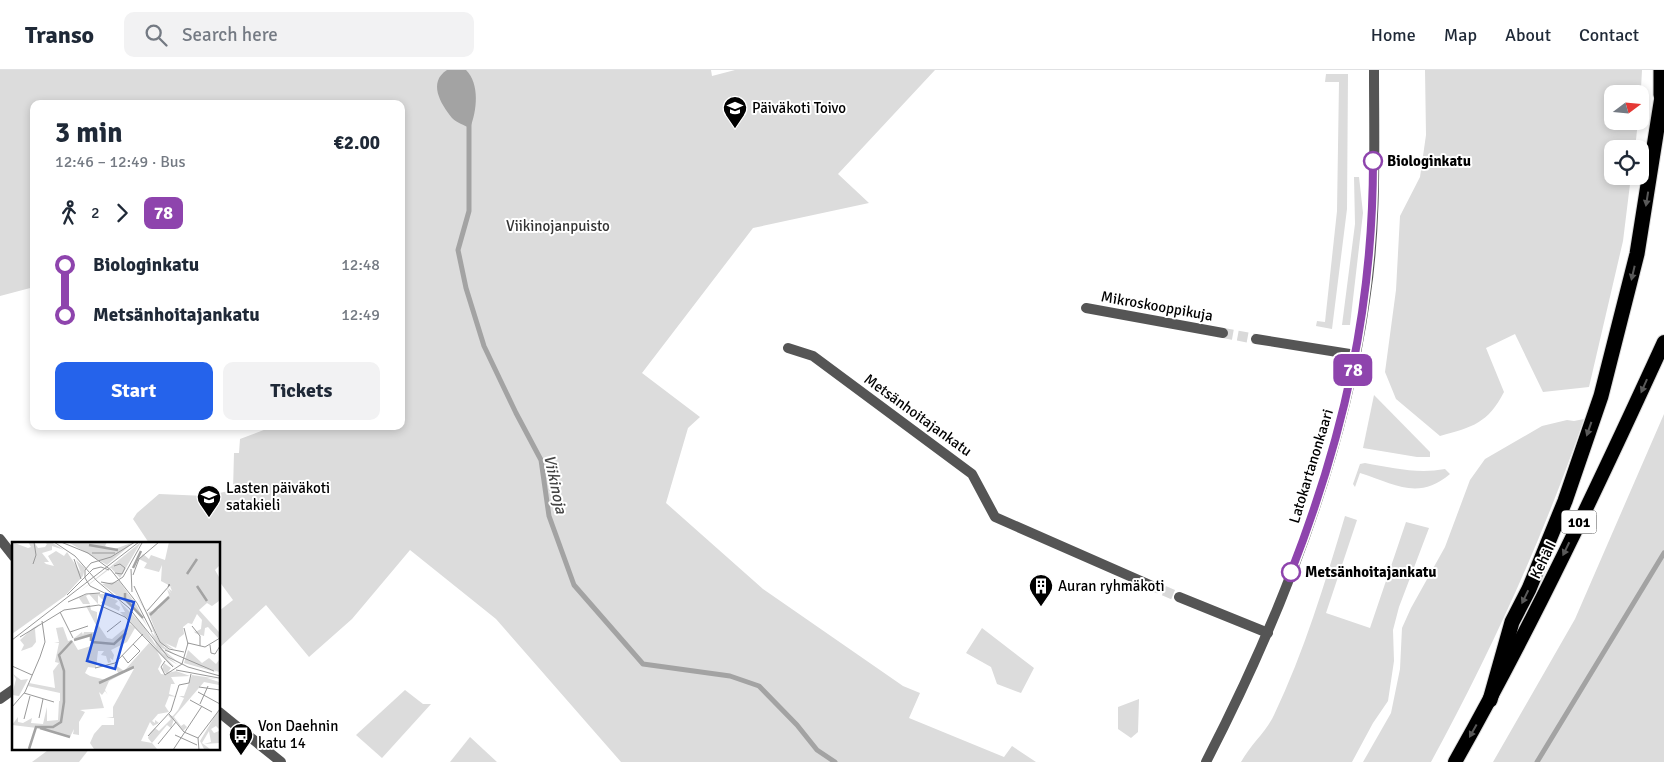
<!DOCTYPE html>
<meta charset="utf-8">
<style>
:root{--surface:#fff;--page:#f2f2f3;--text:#1f2937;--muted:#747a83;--line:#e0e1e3;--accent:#2563eb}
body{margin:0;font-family:Signika,sans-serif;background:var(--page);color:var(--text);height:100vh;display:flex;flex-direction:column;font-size:19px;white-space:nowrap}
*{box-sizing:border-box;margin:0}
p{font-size:16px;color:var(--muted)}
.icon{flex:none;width:28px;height:28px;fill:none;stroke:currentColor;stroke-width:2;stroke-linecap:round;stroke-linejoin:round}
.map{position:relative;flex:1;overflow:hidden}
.drawer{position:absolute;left:30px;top:30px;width:375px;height:330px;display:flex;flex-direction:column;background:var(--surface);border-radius:10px;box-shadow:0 2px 8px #0003}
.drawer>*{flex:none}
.badge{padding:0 10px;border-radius:8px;font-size:18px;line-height:32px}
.needle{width:32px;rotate:74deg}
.tools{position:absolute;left:1604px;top:15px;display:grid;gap:10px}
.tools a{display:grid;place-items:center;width:45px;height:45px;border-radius:10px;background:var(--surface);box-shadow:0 2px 8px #0003;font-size:25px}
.map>.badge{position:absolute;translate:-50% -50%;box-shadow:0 0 0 2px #fff}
.legs{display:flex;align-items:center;gap:8px;height:55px;padding:0 25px;font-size:16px}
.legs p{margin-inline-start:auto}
.overview{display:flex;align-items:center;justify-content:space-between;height:85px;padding:0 25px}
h1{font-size:28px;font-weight:800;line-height:38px}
.primary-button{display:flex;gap:10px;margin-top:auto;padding:10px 25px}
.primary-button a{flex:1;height:58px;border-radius:10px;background:var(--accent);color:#fff;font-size:20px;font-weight:800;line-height:58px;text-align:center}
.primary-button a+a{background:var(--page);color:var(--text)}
ul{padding:0 25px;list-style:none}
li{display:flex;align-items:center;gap:18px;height:50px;font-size:19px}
li i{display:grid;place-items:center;width:8px;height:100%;margin:0 6px;background:currentColor}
li i::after{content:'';width:12px;height:12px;margin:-6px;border:4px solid;border-radius:50%;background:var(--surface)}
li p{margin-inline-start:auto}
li:first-child i{background:linear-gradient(#0000 50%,currentColor 0)}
li:last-child i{background:linear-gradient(currentColor 50%,#0000 0)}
header{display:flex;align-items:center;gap:30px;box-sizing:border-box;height:70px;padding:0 25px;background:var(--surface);border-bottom:1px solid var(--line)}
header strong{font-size:24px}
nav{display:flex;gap:28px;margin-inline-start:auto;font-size:18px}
.search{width:350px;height:45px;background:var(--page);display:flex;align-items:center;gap:12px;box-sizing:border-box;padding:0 18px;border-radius:10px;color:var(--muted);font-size:19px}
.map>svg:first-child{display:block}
</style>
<header>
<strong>Transo</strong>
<div class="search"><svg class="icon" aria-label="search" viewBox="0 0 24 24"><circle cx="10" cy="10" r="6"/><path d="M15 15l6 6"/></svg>Search here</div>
<nav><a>Home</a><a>Map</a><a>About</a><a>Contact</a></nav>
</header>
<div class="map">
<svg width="1664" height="692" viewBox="0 0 1664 692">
<rect width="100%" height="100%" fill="#fff"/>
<g fill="#dcdcdc">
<polygon points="0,0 711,0 712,6 735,0 935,0 838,104 869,133 753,158 642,303 700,347 688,358 666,433 763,519 903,616 920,623 909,648 1004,687 1012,676 1036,692 621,692 496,549 410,480 352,549 309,587 266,535 219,578 219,541 233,530 219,511 219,473 149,473 133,449 137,443 159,424 206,426 233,420 234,383 239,383 240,369 274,356 401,356 401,34 34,34 34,217 0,226"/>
<path d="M 1425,0 L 1642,0 L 1640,37 L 1640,24 L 1612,24 L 1612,51 L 1638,51 L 1635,79 L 1612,79 L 1612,106 L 1631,106 L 1623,171 L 1589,317 L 1543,322 L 1515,264 L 1486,278 L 1504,322 C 1488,353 1473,357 1440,366 L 1396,329 L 1385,302 L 1396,220 L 1400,146 L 1420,107 L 1426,65 Z"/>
<polygon points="1326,4 1348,4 1347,139 1332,259 1316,256 1317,251 1325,252 1337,141 1339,12 1325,12"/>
<polygon points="1354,107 1359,107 1363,143 1350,255 1342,255 1355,154"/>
<polygon points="1374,325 1430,382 1430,387 1417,387 1363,378"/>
<polygon points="1664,344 1664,692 1493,692 1575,549"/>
<path d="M 1584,349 C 1543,468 1491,582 1431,692 L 1363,692 L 1391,643 L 1400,599 L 1402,558 L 1411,538 L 1445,477 L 1470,410 L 1485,389 L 1542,356 L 1567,350 L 1574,351 Z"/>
<path d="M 1365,393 C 1392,398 1418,404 1445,399 L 1450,404 C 1418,431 1395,414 1360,403 L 1355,417 L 1353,414 L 1360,394 Z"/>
<path d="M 1345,446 L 1357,450 L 1326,543 L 1370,558 L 1406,452 L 1429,458 L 1399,537 L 1393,560 L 1394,591 L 1388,631 L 1373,653 L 1352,692 L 1241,692 C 1250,675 1266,662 1274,645 C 1304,582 1325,513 1345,446 Z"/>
<polygon points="982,558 1034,598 1021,623 997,614 991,597 966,583"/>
<polygon points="405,620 423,634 431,634 382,688 356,665"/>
<polygon points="1139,629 1138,662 1131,668 1118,659 1118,637"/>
<polygon points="470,667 497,692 498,692 450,692"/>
<polygon points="51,678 90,678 79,692 32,692"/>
</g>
<path fill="#a3a3a3" d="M 447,0 L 466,0 C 480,14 477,41 470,58 C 464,55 457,53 452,48 C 440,33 428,12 447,0 Z"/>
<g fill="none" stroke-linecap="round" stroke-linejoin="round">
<g stroke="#a3a3a3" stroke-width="5">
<polyline points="469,53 469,141 458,180 466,218 484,276 516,343 541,390 549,446 574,515 643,594 730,606 759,616 797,655 817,680 835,692"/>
<polyline points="1537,692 1664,483"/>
</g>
<g stroke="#d9d9d9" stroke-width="10" stroke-dasharray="10 5" stroke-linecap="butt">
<polyline points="1223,263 1256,269"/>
<polyline points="1150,515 1179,527"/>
</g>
<g stroke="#dbdbdb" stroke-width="16">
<path id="trunk" d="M 1455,692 C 1532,556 1599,414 1664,272"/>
</g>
<g stroke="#dbdbdb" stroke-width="17">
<g id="motorway">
<polyline points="1661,25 1661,0"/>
<polyline points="1490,630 1512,552 1529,519 1565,431 1601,326 1637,184 1664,14"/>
</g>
</g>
<g stroke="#555" stroke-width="10">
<polyline points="1086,238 1223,263"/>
<polyline points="1256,269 1356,285"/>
<polyline points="788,278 813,286 972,404 995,447 1150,515"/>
<polyline points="0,469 14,487"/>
<polyline points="1179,527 1268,563"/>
<polyline points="0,629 14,619"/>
<polyline points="219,642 281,692"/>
</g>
<path stroke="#555" stroke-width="10" d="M 1206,692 C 1281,547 1342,392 1365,230 C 1377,154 1374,76 1374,0"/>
<use href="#trunk" stroke="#000" stroke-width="14"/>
<use href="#motorway" stroke="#000" stroke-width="15"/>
</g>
<defs><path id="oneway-solid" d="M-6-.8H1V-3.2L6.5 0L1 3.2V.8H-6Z" transform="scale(1.25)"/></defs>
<g fill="#595959">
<use href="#oneway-solid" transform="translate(1647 129) rotate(99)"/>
<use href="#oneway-solid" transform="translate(1633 203) rotate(103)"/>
<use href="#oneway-solid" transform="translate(1644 316) rotate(114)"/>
<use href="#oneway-solid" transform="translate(1589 359) rotate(109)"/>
<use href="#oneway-solid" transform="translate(1566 479) rotate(116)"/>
<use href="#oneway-solid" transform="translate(1525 527) rotate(116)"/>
<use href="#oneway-solid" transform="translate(1473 661) rotate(119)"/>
</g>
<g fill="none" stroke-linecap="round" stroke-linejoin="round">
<g stroke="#fff" stroke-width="11">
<path id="line-1" d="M 1291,502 C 1344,366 1373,237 1373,91"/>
</g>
<use href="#line-1" stroke="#8e44ad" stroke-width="8"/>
</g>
<defs>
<g id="school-pin" transform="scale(1.25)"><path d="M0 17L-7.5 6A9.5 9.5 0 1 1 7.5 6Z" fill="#000" stroke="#fff"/><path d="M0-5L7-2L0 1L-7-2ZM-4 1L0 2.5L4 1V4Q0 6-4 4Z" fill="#fff"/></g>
<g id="building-pin" transform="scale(1.25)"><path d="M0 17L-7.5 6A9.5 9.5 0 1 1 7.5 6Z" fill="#000" stroke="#fff"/><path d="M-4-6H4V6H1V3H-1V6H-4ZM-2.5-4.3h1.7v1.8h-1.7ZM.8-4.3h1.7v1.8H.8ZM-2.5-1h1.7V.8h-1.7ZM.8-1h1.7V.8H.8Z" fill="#fff"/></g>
<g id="bus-pin" transform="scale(1.25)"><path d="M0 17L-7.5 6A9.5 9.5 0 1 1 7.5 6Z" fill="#000" stroke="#fff"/><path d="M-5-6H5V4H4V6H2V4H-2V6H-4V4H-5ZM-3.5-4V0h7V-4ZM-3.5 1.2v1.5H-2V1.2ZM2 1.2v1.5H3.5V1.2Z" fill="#fff"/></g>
</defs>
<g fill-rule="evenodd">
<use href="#school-pin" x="735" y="38"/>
<use href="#school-pin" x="209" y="427"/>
<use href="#building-pin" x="1041" y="516"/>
<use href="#bus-pin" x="241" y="665"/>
</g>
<g fill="#fff" stroke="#8e44ad" stroke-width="2.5">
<circle cx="1373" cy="91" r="9"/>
<circle cx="1291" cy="502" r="9"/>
</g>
<g text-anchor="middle" stroke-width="4" stroke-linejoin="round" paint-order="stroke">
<rect fill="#fff" stroke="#4c4c4c" stroke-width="1" x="1561.5" y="440.5" width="35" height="23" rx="4"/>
<g font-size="14" font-weight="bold" fill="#000">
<text x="1579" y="457">101</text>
</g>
<g font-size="15" fill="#000" stroke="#fff" text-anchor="start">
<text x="752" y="43">Päiväkoti Toivo</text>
<text x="226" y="423">Lasten päiväkoti<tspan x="226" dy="17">satakieli</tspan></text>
<text x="1058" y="521">Auran ryhmäkoti</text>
<text x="258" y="661">Von Daehnin<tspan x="258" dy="17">katu 14</tspan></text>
</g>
<g font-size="15" font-weight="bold" fill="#000" stroke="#fff" text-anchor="start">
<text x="1387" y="96">Biologinkatu</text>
<text x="1305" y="507">Metsänhoitajankatu</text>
</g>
<g font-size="15" fill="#333" stroke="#fff">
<text x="558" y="161">Viikinojanpuisto</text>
</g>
<g font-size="15" fill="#000" stroke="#fff">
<text transform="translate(1157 236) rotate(10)" y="5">Mikroskooppikuja</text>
<text transform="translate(918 345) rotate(36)" y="5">Metsänhoitajankatu</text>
<text transform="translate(1311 396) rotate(-73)" y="5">Latokartanonkaari</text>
<text transform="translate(1543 490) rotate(-64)" y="5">Kehä I</text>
</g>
<g font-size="16" font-style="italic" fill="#444" stroke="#fff">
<text transform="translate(556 414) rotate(78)" y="6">Viikinoja</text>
</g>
</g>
<g transform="translate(12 472)">
<rect width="208" height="208" fill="#fff"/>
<path d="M 0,0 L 16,6 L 19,5 L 16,0 L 22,0 L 26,6 L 33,5 L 35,2 L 32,0 L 39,0 L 52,8 L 40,4 L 40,8 L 30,11 L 37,20 L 32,20 L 34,22 L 42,24 L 36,14 L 44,9 L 52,14 L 55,10 L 69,31 L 64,18 L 73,26 L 71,34 L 53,54 L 0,92 ZM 56,0 L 95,0 L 93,4 L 100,8 L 122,0 L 95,23 ZM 129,0 L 108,36 L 99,26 L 67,50 ZM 157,0 L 207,0 L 207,24 L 203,28 L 207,35 L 207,59 L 200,64 L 195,61 L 187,68 L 207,90 L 207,97 L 196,85 L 193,86 L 192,94 L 183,91 L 181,87 L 183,90 L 189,87 L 190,78 L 185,72 L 180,82 L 176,81 L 171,85 L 172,92 L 167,96 L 164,106 L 153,101 L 163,108 L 150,103 L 165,114 L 148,105 L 167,121 L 146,107 L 166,123 L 154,116 L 163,125 L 158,123 L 145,109 L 150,119 L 146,127 L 149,132 L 155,133 L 150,127 L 152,121 L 159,126 L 156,130 L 163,128 L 156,131 L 164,129 L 178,134 L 159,135 L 163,142 L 159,142 L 157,152 L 165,155 L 157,154 L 153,164 L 157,170 L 146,172 L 140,179 L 143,181 L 143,178 L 147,181 L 141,184 L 138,180 L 129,199 L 140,201 L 136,196 L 138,191 L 143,186 L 147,189 L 159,177 L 156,173 L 161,174 L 166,168 L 172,156 L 167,154 L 172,154 L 180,133 L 207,137 L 195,136 L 207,140 L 207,143 L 192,140 L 162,175 L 169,184 L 172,182 L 175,185 L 171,189 L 162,177 L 159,186 L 155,183 L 140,201 L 145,207 L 82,207 L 78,201 L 82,192 L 90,183 L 102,183 L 102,176 L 94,176 L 101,175 L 101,165 L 123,125 L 97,139 L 93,148 L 96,153 L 93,149 L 90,153 L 87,150 L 92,166 L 68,168 L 73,170 L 67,180 L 67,193 L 61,192 L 62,187 L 58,195 L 25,186 L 0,183 L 6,175 L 6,180 L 11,181 L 20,176 L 19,181 L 31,182 L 35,165 L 35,179 L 46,178 L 47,159 L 41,158 L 48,159 L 48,151 L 16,144 L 17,141 L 43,146 L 41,129 L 47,121 L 43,120 L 47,101 L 42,100 L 47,100 L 44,86 L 51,85 L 56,99 L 60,98 L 66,108 L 79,104 L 79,94 L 61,97 L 70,90 L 71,93 L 72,90 L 83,90 L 84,83 L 74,64 L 78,63 L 79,68 L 85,70 L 85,81 L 95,96 L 100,97 L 118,82 L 123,86 L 115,100 L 99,108 L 102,113 L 101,118 L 98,116 L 99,120 L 96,121 L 94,114 L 89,113 L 92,109 L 86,109 L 84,126 L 76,125 L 73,131 L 78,134 L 94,138 L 107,133 L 102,122 L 112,129 L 137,101 L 144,106 L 108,70 L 113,70 L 107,59 L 130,82 L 145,105 L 138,88 L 149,102 L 143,94 L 135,72 L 120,47 L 136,72 L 144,93 L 149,102 L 136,70 L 146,68 L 157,53 L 153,48 L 136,68 L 135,68 L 133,66 L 136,68 L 155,45 L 153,48 L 157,53 L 155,47 L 159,51 L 156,46 L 160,49 L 158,44 L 162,46 L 149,39 L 150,23 L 147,30 L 132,26 L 135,21 L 127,17 L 131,12 L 137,17 L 139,13 L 153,18 ZM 107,39 L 124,62 L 136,86 L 125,69 L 90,42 ZM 77,52 L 92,52 L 106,59 L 103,62 L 108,65 L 107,69 L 89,61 L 91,58 L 86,53 L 86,62 L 77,52 L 74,54 L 78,62 L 71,62 L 67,56 L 61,58 L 70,54 ZM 29,81 L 23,87 L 24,100 L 20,105 L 9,109 L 12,103 L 8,98 L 21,86 L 0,101 L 0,108 L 0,101 L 21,86 ZM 176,108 L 190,121 L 197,116 L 204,122 L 207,118 L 207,130 L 188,124 L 207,131 L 172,121 ZM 1,132 L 9,138 L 16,137 L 7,154 L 0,153 L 4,137 ZM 207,167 L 207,187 L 204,184 L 199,187 L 202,191 L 207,189 L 207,201 L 192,202 L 199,200 L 197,189 L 190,201 L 198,207 L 192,207 L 188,199 Z" fill="#dcdcdc"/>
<path fill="none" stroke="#a3a3a3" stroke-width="2.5" d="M 77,3 L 106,8M 121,26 L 129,9M 175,32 L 185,17M 185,44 L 195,59M 113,51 L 113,57 L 131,76M 138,73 L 157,55M 62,98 L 79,93 L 79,99M 80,100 L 102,102 L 114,91M 87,141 L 122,125M 28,186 L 58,195M 17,207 L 24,185 L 41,185 L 49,180 L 52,160 L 52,129 L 47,113 L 60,99"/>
<path fill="none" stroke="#999" stroke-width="1" d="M 42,0 L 63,14 L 85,39 L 117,66 L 156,115 L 176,125 L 208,134M 49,0 L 76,11 L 99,28 L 125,61 L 140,90M 80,11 L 103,11M 62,17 L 69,37M 21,22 L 24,13 L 22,0M 102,24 L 108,22 L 113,26 L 110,32 L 103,31M 119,27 L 120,50M 121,33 L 127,17 L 147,0M 89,40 L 100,42 L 111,35 L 130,1M 122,44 L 148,100 L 157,107 L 172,110M 55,53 L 81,27 L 89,25 L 97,28M 103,56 L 78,44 L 73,36 L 73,28 L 79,21 L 99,15 L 123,0M 56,60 L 74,52 L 88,51M 135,69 L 158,43 L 157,42 L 156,45M 48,70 L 61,96M 180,84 L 188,94 L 188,104M 172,86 L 176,102M 58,90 L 76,84M 95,90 L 109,79M 8,95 L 52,68 L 87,63 L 113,75 L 161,125M 0,98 L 127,0M 198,103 L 199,111 L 203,112 L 208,104M 153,108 L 202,129M 110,113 L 116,121 L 128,109 L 121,102M 153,119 L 149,125 L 153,133 L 170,122 L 176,101 L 193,105 L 208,96M 0,124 L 20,133M 83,126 L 103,121 L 131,92M 164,128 L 207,136M 187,145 L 208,148M 186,150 L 208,162M 12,151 L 42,160M 178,158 L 200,170M 188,162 L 196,144M 0,165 L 13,150 L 28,115 L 33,100 L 30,79M 157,172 L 172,190 L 186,196M 27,176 L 31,157M 12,177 L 18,154M 163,193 L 185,203M 136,194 L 159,169 L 167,143 L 177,141 L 179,132M 146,202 L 164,180M 161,208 L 190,164M 187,208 L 186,196 L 208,167"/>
<path fill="#1d4ed8" fill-opacity="0.15" stroke="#1d4ed8" stroke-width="2.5" d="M 94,52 L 122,60 L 103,127 L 75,119 Z"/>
<rect width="208" height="208" fill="none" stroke="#000" stroke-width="2.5"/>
</g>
</svg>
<div class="tools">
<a><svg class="needle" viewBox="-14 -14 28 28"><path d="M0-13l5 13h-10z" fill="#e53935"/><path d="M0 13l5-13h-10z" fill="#747a83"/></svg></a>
<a><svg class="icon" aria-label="locate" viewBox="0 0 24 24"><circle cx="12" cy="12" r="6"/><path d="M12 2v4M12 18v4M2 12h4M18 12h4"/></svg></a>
</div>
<b class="badge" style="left:1353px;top:300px;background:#8e44ad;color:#fff">78</b>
<section class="drawer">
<div class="overview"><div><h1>3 min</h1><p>12:46 – 12:49 · Bus</p></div><b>€2.00</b></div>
<div class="legs"><svg class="icon" aria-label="walk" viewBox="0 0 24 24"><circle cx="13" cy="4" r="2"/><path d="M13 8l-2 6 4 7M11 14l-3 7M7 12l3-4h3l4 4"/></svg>2<svg class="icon" aria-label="forward" viewBox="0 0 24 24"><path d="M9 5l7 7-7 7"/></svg><b class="badge" style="background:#8e44ad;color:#fff">78</b></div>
<ul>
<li><i style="color:#8e44ad"></i><b>Biologinkatu</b><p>12:48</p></li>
<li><i style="color:#8e44ad"></i><b>Metsänhoitajankatu</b><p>12:49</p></li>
</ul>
<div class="primary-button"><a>Start</a><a>Tickets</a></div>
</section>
</div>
